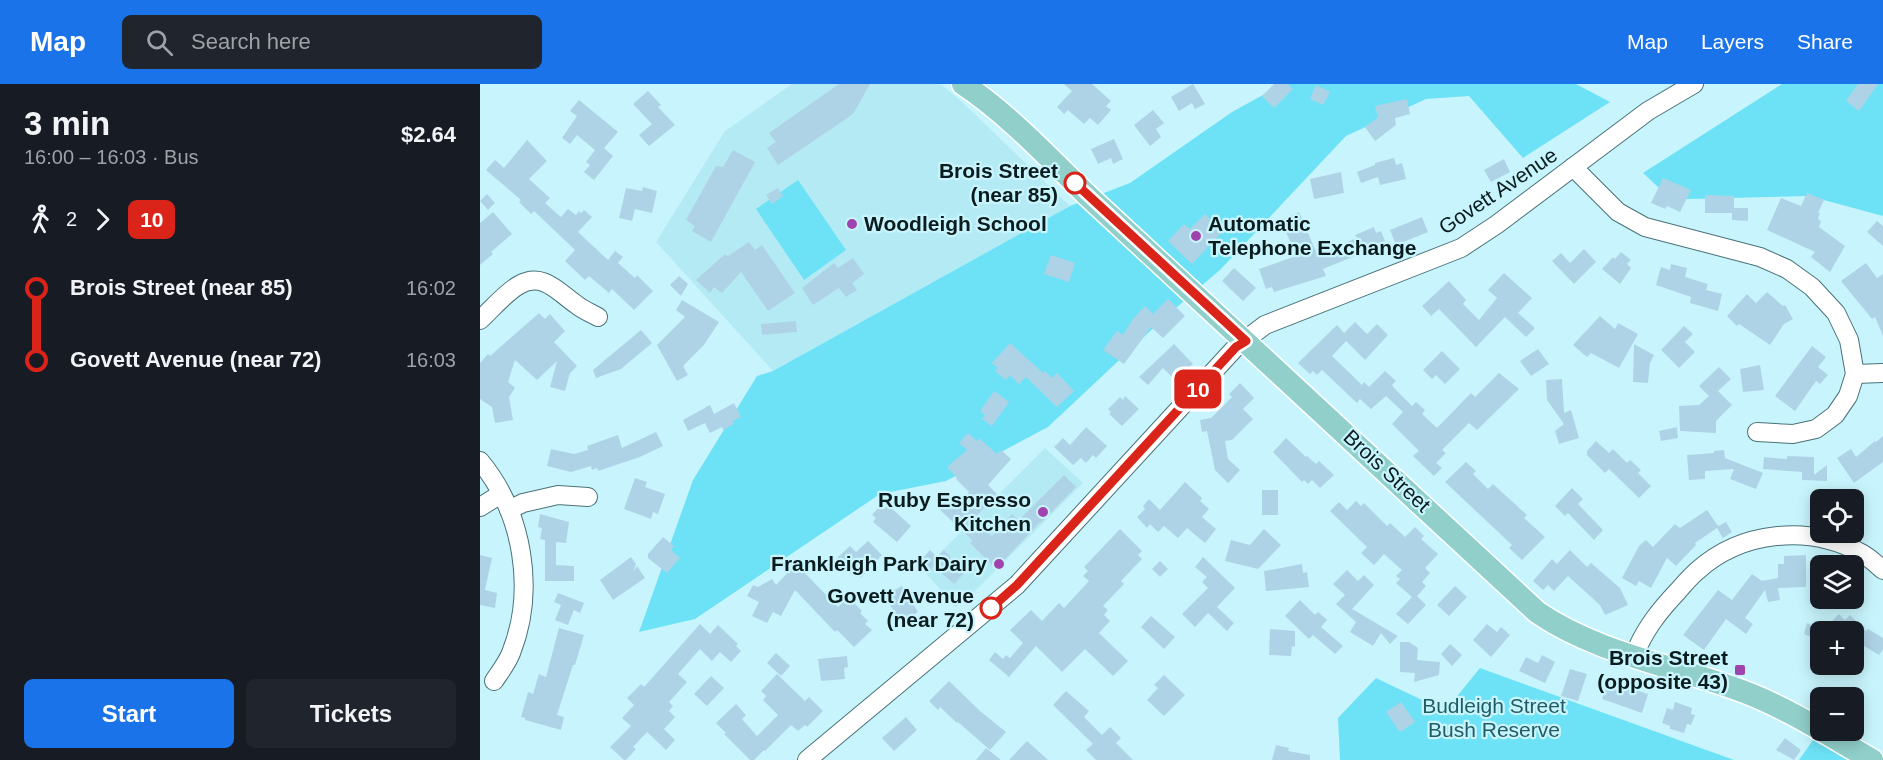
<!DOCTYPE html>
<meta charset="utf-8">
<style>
:root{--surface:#171b24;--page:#20242c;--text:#f1f3f6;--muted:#9ea1a6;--accent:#1a73e8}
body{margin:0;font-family:Helvetica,sans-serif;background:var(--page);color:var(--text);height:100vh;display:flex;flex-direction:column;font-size:22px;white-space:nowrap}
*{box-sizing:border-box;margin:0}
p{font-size:20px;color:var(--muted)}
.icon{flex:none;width:33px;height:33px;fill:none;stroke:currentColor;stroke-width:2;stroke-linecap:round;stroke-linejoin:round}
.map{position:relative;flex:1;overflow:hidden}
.details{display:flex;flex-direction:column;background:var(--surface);width:480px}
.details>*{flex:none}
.badge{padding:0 12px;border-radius:9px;font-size:21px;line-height:39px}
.fabs{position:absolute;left:1330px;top:405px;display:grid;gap:12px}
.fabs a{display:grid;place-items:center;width:54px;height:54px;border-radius:9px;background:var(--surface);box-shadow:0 3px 15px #0003;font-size:30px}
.map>.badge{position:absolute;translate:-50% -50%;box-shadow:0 0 0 3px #fff}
.legs{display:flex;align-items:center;gap:9px;height:66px;padding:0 24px;font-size:20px}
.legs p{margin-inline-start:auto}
.summary{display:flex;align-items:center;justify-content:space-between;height:102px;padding:0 24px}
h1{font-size:33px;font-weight:700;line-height:45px}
.button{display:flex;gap:12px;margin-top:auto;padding:12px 24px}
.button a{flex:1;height:69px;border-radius:9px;background:var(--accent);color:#fff;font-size:24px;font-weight:700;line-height:69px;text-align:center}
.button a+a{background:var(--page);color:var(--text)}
ul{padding:0 24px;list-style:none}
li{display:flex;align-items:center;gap:21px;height:72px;font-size:22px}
li i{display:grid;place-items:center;width:9px;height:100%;margin:0 8px;background:currentColor}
li i::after{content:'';width:15px;height:15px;margin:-8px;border:4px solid;border-radius:50%;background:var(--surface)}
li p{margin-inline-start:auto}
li:first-child i{background:linear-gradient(#0000 50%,currentColor 0)}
li:last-child i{background:linear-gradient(currentColor 50%,#0000 0)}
header{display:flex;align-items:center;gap:36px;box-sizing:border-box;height:84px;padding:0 30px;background:var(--accent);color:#fff}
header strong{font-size:28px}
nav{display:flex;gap:33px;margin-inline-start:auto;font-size:21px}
.search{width:420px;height:54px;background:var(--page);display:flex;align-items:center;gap:15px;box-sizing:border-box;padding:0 21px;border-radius:9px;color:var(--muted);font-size:22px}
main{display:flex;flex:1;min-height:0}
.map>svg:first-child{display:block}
</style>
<header>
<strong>Map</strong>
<div class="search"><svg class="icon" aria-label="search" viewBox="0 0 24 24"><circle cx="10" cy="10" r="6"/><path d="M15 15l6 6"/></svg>Search here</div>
<nav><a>Map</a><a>Layers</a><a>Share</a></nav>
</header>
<main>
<section class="details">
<div class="summary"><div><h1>3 min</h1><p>16:00 – 16:03 · Bus</p></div><b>$2.64</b></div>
<div class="legs"><svg class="icon" aria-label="walk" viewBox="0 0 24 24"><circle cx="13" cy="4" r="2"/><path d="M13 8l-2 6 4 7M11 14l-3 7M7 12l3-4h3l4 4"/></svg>2<svg class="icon" aria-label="forward" viewBox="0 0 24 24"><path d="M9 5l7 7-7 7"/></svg><b class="badge" style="background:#da241a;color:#fff">10</b></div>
<ul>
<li><i style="color:#da241a"></i><b>Brois Street (near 85)</b><p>16:02</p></li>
<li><i style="color:#da241a"></i><b>Govett Avenue (near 72)</b><p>16:03</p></li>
</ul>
<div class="button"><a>Start</a><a>Tickets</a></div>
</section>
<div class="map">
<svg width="1403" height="676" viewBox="0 0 1403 676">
<rect width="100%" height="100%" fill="#c8f5fd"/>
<g fill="#b4eaf4">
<polygon points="312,0 460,0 479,15 590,122 293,287 176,158 245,47"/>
<polygon points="565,364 603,399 489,513 476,523 443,486"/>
</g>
<g fill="#6de2f6">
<polygon points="803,0 1096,0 1130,18 1043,74 989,12 946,15 866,52 741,185 682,236 568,343 466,397 400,410 215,535 159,548 213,396 277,292 293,287 590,122 650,99 752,28"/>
<polygon points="1302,0 1403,0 1403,132 1329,112 1207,115 1178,103 1163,89"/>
<polygon points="318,96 366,166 324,196 276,125"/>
<polygon points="1000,584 1254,676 860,676 858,634 896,594 965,627"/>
<polygon points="1333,656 1369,676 1319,676"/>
</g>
<g fill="#afd3e6">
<polygon points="359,0 390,0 373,30 298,81 287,64 296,58 289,49"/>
<polygon points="584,0 612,0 631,17 626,22 631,26 618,41 610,34 604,40 588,26 584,30 577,23 592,7"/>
<polygon points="713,0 725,20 715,25 712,19 699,27 691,13"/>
<polygon points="794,0 807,0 813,5 794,24 782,12"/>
<polygon points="1378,0 1398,0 1379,27 1366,17"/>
<polygon points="836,1 850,8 843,21 830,15"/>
<polygon points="168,7 181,21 178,23 195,41 169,62 159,51 172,40 153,20"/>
<polygon points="927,15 930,30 915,34 916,41 895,57 885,43 898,33 895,22"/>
<polygon points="99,16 138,48 124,64 133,72 114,96 104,88 110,81 106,78 115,66 97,51 90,60 82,54 97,32 90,27"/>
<polygon points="673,26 684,39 676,45 681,53 670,62 654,41"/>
<polygon points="634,55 643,75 633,80 631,74 618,80 611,65"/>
<polygon points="47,56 67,77 49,95 70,114 65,119 81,133 88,125 96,131 99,127 101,129 104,126 112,133 98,148 128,176 135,167 143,173 138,179 155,194 157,191 173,207 154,226 132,205 129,209 109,192 105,196 85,177 95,166 54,127 51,130 39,118 41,116 6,86 15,76 24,84"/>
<polygon points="253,66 275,78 231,158 212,147 215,142 206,136 236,82 243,83"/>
<polygon points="914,74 916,81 922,79 926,95 900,101 898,93 881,99 877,88 895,81 895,79"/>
<polygon points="1024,75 1030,88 1011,98 1004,86"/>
<polygon points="861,88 864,109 834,115 830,95"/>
<polygon points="1183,94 1211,106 1200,128 1187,122 1185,125 1171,119"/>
<polygon points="163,103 177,107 172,129 155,125 152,137 139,134 146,104 162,107"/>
<polygon points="298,104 303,112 292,120 286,111"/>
<polygon points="1327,109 1344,116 1338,129 1340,129 1338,135 1341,137 1339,143 1365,162 1350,188 1331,173 1335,168 1287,146 1301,114 1321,122"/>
<polygon points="7,110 15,119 8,126 0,117"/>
<polygon points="1225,111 1254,112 1254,124 1268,124 1268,137 1252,136 1252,129 1225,129"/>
<polygon points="13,128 32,150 11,168 13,170 0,181 0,139"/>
<polygon points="819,128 837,170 877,154 875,151 894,143 896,149 901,147 905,157 876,169 877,171 843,185 846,192 794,208 792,203 786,205 779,185 816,172 801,136"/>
<polygon points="725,130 743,147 712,180 688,157 704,140 710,145"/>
<polygon points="942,133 948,148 916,161 910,146"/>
<polygon points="1397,137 1403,142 1403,162 1387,148"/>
<polygon points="269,158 275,166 282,161 315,209 288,227 261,188 242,209 234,203 230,209 216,196 245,170 248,172"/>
<polygon points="1104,165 1116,178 1094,200 1072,177 1081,169 1090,179"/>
<polygon points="1141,168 1151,176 1147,180 1151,184 1140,200 1122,185 1133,173 1135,175"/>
<polygon points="571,171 595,179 589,198 564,190"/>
<polygon points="373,174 384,190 372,199 377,206 366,213 359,204 333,221 322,204 354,179 358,184"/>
<polygon points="1386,179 1397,194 1403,190 1403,252 1395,233 1392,235 1361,197"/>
<polygon points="1191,180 1207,184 1205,193 1228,200 1226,206 1242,210 1238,227 1210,219 1211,213 1176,201 1181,183 1190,186"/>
<polygon points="754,184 776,204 763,217 742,197"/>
<polygon points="1024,189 1052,214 1038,229 1055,244 1046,253 1025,233 996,263 959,225 951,232 942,222 969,197 986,216 983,220 999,236 1017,214 1008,206"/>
<polygon points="199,192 208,200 201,212 190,201"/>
<polygon points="1287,208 1303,222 1305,221 1313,235 1304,240 1290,261 1259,240 1257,242 1247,232 1267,210 1276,219"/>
<polygon points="688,215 705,232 683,254 671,243 644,280 623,266 637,247 643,251 653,235 665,222 673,230"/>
<polygon points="202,216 239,238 224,261 203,282 208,291 197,297 177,261 205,233 196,226"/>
<polygon points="59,229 65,235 70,230 85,247 74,258 97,282 90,289 85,307 70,303 77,277 57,296 35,276 28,298 35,304 29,313 33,336 15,339 12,323 0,315 0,279 8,270 10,272"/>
<polygon points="1120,232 1135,245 1138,239 1158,250 1139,284 1111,269 1107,273 1093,261"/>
<polygon points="316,237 317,248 282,251 281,240"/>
<polygon points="875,238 887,250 897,240 908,251 885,276 866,257 852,272 882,301 884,298 889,303 905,287 916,297 912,301 914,304 932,322 936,318 945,326 942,330 957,344 991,309 995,313 1019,289 1039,305 997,346 989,339 962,366 966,369 956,379 962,384 954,392 933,372 939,367 912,340 923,328 906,312 891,325 880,315 877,319 842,286 837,291 833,287 830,290 818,279 857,241 864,249"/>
<polygon points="1204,242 1213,250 1205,258 1215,268 1199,284 1181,266"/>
<polygon points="161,246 172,259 141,285 116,294 113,286"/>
<polygon points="530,259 563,289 565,287 572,294 577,289 594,307 577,323 546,293 539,300 530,291 526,296 515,287 518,284 512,279"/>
<polygon points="694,260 713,280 695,296 683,284 668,301 659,293"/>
<polygon points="1154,260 1174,271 1170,279 1168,299 1153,298"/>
<polygon points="1332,262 1346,273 1338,283 1348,291 1340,300 1336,297 1315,327 1295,312"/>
<polygon points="1058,265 1069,280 1051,292 1040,277"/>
<polygon points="962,267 980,285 965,300 956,291 952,295 943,286"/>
<polygon points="1280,281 1284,306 1263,308 1260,285"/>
<polygon points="1239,283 1251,295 1238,307 1252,321 1236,337 1236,349 1200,347 1199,322 1219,321 1229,312 1219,302"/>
<polygon points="1082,295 1084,329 1091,326 1099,354 1079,360 1075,347 1084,340 1067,316 1066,296"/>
<polygon points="760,299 774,314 763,325 773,335 752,356 745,357 748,375 760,386 748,399 735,386 727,347 722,348 720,336 731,334 752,313 749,310"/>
<polygon points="514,307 529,318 512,342 502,335 505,331 500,327"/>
<polygon points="645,312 659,325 642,342 629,330 631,328 628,325 640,313 643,316"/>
<polygon points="254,319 261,333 253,337 254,340 243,346 242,343 230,349 225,339 208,347 203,336 230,321 234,330"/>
<polygon points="606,343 627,362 616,374 613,371 606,379 601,374 593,381 574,363 583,354 590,361"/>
<polygon points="1197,343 1198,354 1181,357 1179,347"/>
<polygon points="176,348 183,362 160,373 118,387 117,384 112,386 111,382 91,388 67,382 71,365 94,370 108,366 107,362 138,351 142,364"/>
<polygon points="488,349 497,357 499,354 517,370 521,366 531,375 508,401 517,410 494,435 512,452 532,430 539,436 584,391 596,403 561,439 560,438 516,485 490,459 493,457 459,425 467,417 473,424 489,408 476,395 477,394 467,383 487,366 479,359"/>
<polygon points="1403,352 1403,378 1374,399 1357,374 1371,365 1376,373 1395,357 1396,358"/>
<polygon points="806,354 826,373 827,372 836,380 839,377 854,391 840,404 832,396 828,400 824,396 822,398 793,368"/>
<polygon points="1116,357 1129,369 1133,365 1147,379 1150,376 1161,386 1158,389 1171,402 1159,414 1129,385 1125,389 1107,371 1107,367"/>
<polygon points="1244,366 1245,374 1283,389 1276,405 1250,395 1254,385 1225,387 1225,395 1209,396 1207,371 1234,369 1234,367"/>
<polygon points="1307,372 1334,373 1334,391 1347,381 1347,397 1322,396 1322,388 1283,385 1284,373 1307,375"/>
<polygon points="986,378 996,387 993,390 1008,405 1013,400 1047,431 1044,434 1065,453 1042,476 1029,464 1032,461 965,398"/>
<polygon points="155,394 167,398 165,403 185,410 178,430 173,428 171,435 144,425"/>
<polygon points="705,398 722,414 720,417 729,425 722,433 736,445 725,459 707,444 698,454 684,442 678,448 670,440 667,444 657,433 665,425 663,422 669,415 680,426"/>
<polygon points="1092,404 1103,415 1098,420 1123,446 1114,456 1088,429 1085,432 1075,422"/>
<rect x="782" y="406" width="16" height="25"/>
<polygon points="876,417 881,422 884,419 907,442 910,439 925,453 935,443 944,452 941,455 958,470 945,484 950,489 942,498 946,502 937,512 946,521 928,540 916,530 932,513 916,499 920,495 916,492 922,486 904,470 894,481 881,469 887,463 850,427 859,418 867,426"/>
<polygon points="408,421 431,442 417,458 393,438 396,434 392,431 400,422 404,425"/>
<polygon points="1227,426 1238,442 1246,438 1252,448 1243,454 1237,444 1215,459 1216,461 1196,482 1187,474 1171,504 1159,497 1156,502 1142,494 1159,462 1166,456 1173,463 1195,440 1200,444"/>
<polygon points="60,430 89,438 86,459 76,458 76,481 94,482 94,497 65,497 65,456 60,455 62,444 58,443"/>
<polygon points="640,445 662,467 658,471 662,475 641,497 644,500 623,522 628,526 624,531 630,537 619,549 648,577 633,592 605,565 582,588 556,562 529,593 509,576 515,568 523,575 526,571 530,574 543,559 530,546 551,526 562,537 579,519 584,524 609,497 603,492 608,487 604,483"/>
<polygon points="784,445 801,461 778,485 745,477 751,456 770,461"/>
<polygon points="183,453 194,462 191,466 200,474 187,489 168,474 168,470"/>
<polygon points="388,457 402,471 381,494 375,488 372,491 356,475 370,462 376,468"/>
<polygon points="450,466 457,473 464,466 471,473 470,474 485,488 474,500 454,483 449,488 439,478"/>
<polygon points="1090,466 1107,483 1111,479 1140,504 1148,521 1125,531 1120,521 1088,492 1074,507 1068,501 1063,506 1053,497 1072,475 1077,480"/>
<polygon points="0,471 12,474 5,506 17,509 15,524 0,521"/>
<polygon points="1326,471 1326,503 1298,504 1300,516 1288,518 1285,506 1265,534 1273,540 1266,550 1246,535 1224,566 1203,551 1238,506 1252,516 1272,490 1282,497 1298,494 1298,480 1304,480 1304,472"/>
<polygon points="151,473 156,480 153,488 157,482 165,494 133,516 120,496"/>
<polygon points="723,473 755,504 737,523 754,539 747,547 728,529 715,543 702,530 728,504 722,498 727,493 715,483"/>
<polygon points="680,477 688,485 680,493 672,485"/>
<polygon points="316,480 358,523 368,513 382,527 380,529 388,537 385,540 392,546 374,563 357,546 355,548 315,506 301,532 293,528 287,539 272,532 279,518 267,512 273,501 278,503 292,495 296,501"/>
<polygon points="822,480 823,489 827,488 829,503 786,507 784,487"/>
<polygon points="867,486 878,497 884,491 894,501 872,525 918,552 910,560 901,549 893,562 870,548 876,538 856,520 865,511 853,500"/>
<polygon points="422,502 438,528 421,539 407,516 415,511 413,507"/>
<polygon points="975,502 987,513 969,532 957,521"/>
<polygon points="78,509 104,519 100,529 94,526 88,541 75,536 81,521 74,518"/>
<polygon points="820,516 835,531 838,528 847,536 841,543 863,562 855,570 833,551 829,555 805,532"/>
<polygon points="1359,530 1365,536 1370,531 1386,547 1388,545 1403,554 1403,565 1399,571 1374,556 1374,548 1341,548"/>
<polygon points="671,532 695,553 684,565 661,543"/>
<polygon points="1327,539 1339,544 1334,554 1324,550"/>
<polygon points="220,540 230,550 238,541 258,560 256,562 261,567 251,578 240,568 232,577 220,565 198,590 207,598 189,618 193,622 189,627 195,633 184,645 195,656 186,666 167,648 153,663 156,665 146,676 144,676 130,663 151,642 142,634 154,621 147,614 161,600 164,603"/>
<polygon points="1007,540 1017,548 1021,543 1030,551 1011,573 993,556"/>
<polygon points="79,544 104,551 95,581 93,581 77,631 84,633 81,646 45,636 45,634 41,633 48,608 53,610 59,590 66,593"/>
<polygon points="790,545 815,547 815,563 812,562 811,572 789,571"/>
<polygon points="920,558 929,558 938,564 937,576 960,578 959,591 934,598 935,589 920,588"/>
<polygon points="970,560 982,571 972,582 961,570"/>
<polygon points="296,569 310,582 301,592 287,579"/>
<polygon points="1062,571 1075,578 1065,599 1039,587 1046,573 1058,579"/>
<polygon points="367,572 368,583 364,584 365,595 341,597 338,575"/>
<polygon points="1090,585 1107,590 1098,617 1081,612"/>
<polygon points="297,590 325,617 329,613 343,627 327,643 325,641 318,647 311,641 285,667 284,666 274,676 270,676 244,650 246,649 236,639 256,620 266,631 262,635 277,652 298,631 283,616 286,612 281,607"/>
<polygon points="684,591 705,611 684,632 667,616 678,604 674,601"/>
<polygon points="231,592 244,604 227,622 214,610"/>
<polygon points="469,597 500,627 526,648 510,666 478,638 477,639 460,623 458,626 449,617"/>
<polygon points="1128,597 1168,610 1162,629 1122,615"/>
<polygon points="586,607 609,627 604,633 622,651 630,643 641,654 636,659 653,676 616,676 606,666 613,660 573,621"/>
<polygon points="921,618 935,638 920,648 906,628"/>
<polygon points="1195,618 1212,624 1211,630 1215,631 1211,641 1207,640 1204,649 1190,645 1190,642 1182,639 1187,624 1193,626"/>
<polygon points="426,633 437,646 414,667 402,654"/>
<polygon points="1305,654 1321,666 1314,676 1296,666"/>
<polygon points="547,657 568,676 529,676"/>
<polygon points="796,661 809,664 808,667 830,671 830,676 792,676"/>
<polygon points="506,664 521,676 496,676"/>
</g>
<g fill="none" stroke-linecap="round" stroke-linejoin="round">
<g stroke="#497279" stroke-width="20">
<g id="minor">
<polyline points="1093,83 1138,128 1165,143 1280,173 1307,185 1332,203 1356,229 1369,256 1375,290 1368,312 1355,331 1336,345 1313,350 1277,348"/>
<path d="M 0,236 C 12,225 25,209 39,201 C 63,187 79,209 97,221 C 103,226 111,229 118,233"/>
<polyline points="1375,290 1403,289"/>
<path d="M 0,377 C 43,429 56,506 31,569 C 27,579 20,588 14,597"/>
<polyline points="0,423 21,410"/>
<polyline points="29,426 43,419 78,411 108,413"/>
<path d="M 1154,572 C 1164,546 1179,527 1198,507 C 1204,500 1210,493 1217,487 C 1261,447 1329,440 1381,469 C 1389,473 1396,480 1403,486"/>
<polyline points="327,676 537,501 756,263 785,241 981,164 1016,141 1168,27 1214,0"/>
</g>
</g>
<g stroke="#fff" stroke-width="25">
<path id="major" d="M 483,0 C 529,31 568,73 608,112 L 1057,528 C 1116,569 1195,582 1262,607 C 1308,624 1350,652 1392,676"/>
</g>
<use href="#minor" stroke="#fff" stroke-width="18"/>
<use href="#major" stroke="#90cfca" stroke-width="22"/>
</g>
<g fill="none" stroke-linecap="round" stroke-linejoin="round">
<g stroke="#fff" stroke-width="14">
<polyline id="line-1" points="511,524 537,501 756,263 766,257 595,99"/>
</g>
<use href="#line-1" stroke="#da241a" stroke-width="9"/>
</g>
<g fill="#fff" stroke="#da241a" stroke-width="3">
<circle cx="595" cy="99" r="10"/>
<circle cx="511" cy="524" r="10"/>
</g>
<g fill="#9f44af" stroke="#c8f5fd" stroke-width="2">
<circle cx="372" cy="140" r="6"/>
<circle cx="716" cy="152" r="6"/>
<circle cx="563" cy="428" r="6"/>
<circle cx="519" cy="480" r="6"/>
<rect x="1254" y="580" width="12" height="12" rx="3"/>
</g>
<g text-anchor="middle" stroke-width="4.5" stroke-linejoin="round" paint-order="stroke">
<g font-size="21" font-weight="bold" fill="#0b1c1f" stroke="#c8f5fd" text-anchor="end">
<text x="578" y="94">Brois Street<tspan x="578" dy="24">(near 85)</tspan></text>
<text x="494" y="519">Govett Avenue<tspan x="494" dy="24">(near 72)</tspan></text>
</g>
<g font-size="21" fill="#0b1c1f" stroke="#c8f5fd">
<text transform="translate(1018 107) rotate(-34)" y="7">Govett Avenue</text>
<text transform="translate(907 387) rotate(43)" y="7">Brois Street</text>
</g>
<g font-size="21" font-weight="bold" fill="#0b1c1f" stroke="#c8f5fd" text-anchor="end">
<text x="384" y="147" text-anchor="start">Woodleigh School</text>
<text x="728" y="147" text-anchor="start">Automatic<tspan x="728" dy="24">Telephone Exchange</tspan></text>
<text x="551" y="423">Ruby Espresso<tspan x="551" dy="24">Kitchen</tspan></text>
<text x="507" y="487">Frankleigh Park Dairy</text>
<text x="1248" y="581">Brois Street<tspan x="1248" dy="24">(opposite 43)</tspan></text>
</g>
<g font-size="21" fill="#1f5c66" stroke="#c8f5fd">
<text x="1014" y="629">Budleigh Street<tspan x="1014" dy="24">Bush Reserve</tspan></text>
</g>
</g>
</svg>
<div class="fabs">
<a><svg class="icon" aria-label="locate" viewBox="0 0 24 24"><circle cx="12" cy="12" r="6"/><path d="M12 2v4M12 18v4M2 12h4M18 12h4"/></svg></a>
<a><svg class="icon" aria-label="layers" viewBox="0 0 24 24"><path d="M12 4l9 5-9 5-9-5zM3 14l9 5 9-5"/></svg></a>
<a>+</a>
<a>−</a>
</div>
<b class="badge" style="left:718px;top:305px;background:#da241a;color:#fff">10</b>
</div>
</main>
